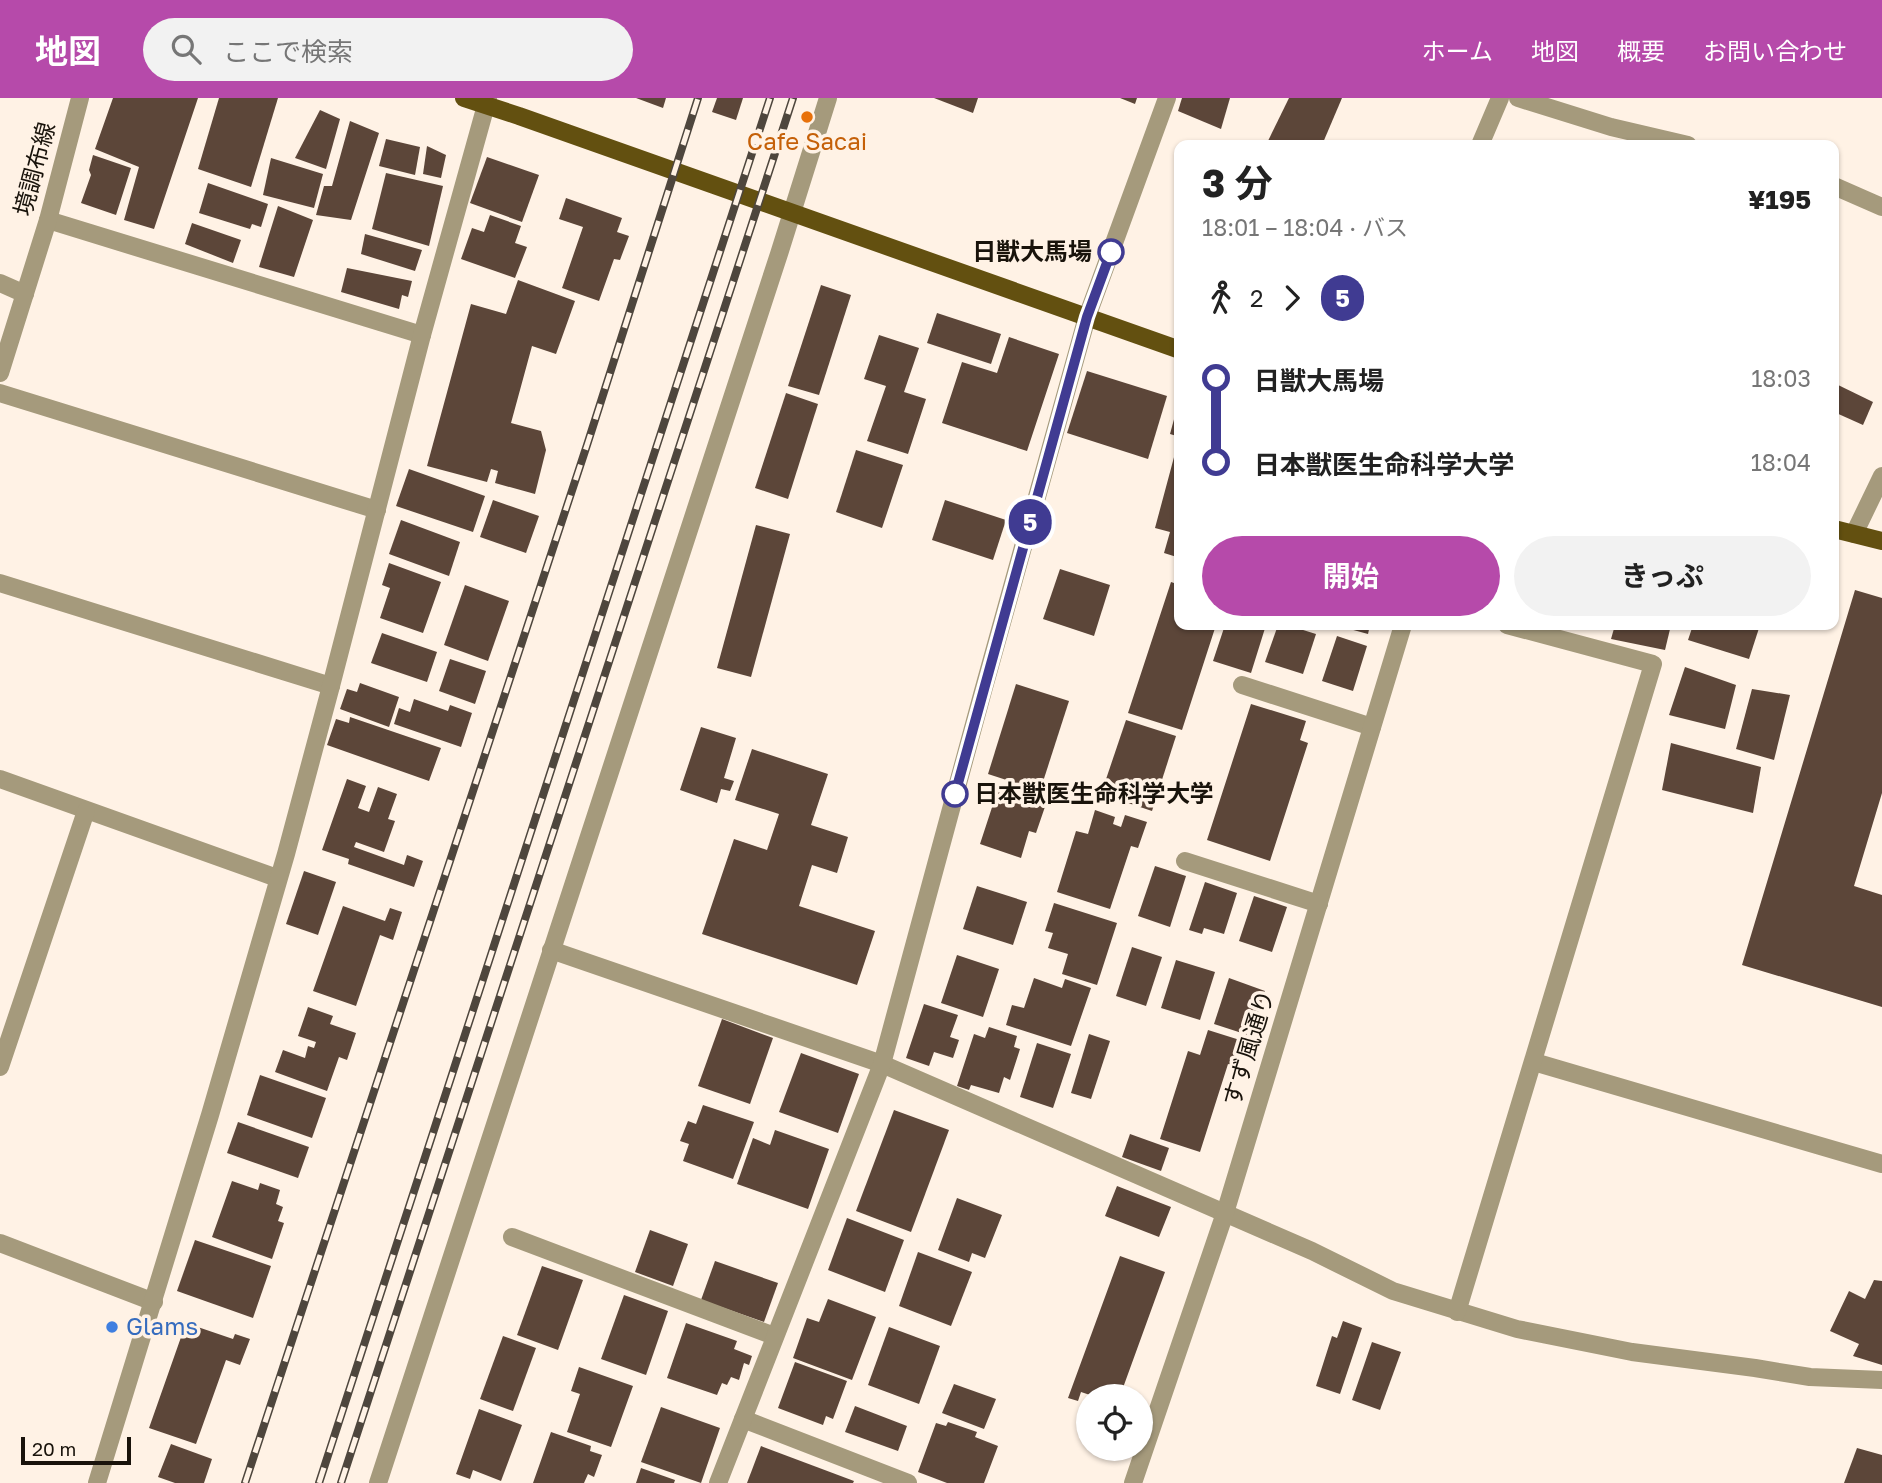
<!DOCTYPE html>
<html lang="ja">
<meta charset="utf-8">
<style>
:root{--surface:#fff;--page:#f2f2f2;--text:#222;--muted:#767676;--accent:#b64aaa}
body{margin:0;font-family:"Golos Text","Noto Sans JP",sans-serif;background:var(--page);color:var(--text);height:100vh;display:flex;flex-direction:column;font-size:26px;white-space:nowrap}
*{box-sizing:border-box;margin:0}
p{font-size:23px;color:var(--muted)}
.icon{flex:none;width:38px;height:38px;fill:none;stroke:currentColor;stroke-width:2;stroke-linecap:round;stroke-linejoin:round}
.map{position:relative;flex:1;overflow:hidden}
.side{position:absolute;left:1174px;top:42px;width:665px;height:490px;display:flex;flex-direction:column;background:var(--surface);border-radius:14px;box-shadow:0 2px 5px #0004}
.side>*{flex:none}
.badge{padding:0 14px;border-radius:23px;font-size:24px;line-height:46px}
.controls{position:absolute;left:1076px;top:1286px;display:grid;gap:14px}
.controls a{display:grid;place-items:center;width:77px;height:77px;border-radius:50%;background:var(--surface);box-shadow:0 2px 5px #0004;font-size:35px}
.scale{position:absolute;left:21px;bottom:18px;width:110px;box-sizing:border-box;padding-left:7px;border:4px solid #19130b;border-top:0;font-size:19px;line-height:24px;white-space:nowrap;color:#19130b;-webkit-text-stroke:5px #fff2e5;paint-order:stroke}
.map>.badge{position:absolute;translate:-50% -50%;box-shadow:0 0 0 4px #fff}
.legs{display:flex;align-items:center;gap:10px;height:77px;padding:0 28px;font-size:23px}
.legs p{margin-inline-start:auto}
.summary{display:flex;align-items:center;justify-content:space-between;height:119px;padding:0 28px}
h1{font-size:38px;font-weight:700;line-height:52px}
.action{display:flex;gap:14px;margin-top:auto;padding:14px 28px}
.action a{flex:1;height:80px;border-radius:42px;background:var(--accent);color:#fff;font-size:28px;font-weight:700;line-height:80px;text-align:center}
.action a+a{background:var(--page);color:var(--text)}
ul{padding:0 28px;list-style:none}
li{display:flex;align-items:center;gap:24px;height:84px;font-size:26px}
li i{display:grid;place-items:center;width:10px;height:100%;margin:0 9px;background:currentColor}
li i::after{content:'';width:18px;height:18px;margin:-9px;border:5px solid;border-radius:50%;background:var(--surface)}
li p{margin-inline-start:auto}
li:first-child i{background:linear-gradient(#0000 50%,currentColor 0)}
li:last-child i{background:linear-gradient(currentColor 50%,#0000 0)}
header{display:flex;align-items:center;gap:42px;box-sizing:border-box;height:98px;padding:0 35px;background:var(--accent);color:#fff}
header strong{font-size:33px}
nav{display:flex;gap:38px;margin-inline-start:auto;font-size:24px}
.search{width:490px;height:63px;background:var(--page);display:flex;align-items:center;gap:18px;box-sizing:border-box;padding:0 24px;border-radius:38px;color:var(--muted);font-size:26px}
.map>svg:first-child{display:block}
</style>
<header>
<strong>地図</strong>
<div class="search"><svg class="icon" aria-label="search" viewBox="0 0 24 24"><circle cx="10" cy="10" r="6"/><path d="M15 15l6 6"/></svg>ここで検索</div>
<nav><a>ホーム</a><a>地図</a><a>概要</a><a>お問い合わせ</a></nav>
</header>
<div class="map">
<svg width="1882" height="1385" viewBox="0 0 1882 1385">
<rect width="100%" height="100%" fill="#fff2e5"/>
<g fill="#5c4639">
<polygon points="113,0 198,0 154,131 124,122 139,69 95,51"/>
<polygon points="219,0 278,0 251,89 198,71"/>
<polygon points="636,0 666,0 663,10"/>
<polygon points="717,0 743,0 736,22 712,14"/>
<polygon points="934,0 978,0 973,15"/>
<polygon points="1120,0 1137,0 1135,6"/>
<polygon points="1182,0 1230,0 1221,31 1178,13"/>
<polygon points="1289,0 1342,0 1322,47 1266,47"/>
<polygon points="320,12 340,21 326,71 295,60"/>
<polygon points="350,23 379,35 351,122 316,117 324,88 332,88"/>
<polygon points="386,41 420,49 415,77 379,68"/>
<polygon points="427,48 446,57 441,80 423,76"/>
<polygon points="93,57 131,70 116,117 81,105 91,77 89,72"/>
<polygon points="487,59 539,77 522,124 470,105"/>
<polygon points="271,60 323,76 314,110 263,97"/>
<polygon points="386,75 443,88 429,148 372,131"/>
<polygon points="208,85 268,106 261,129 252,126 250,131 199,115"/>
<polygon points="566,100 622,120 617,134 629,138 620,162 614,161 599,203 562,190 583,129 559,121"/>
<polygon points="278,108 313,122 294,179 259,169"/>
<polygon points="490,117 521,128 515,145 527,149 515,180 461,161 472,130 484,134"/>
<polygon points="192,125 241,142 233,165 185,146"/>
<polygon points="365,136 422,152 415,173 361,156"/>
<polygon points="347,170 412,183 408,199 402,197 399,211 341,194"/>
<polygon points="518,182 575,203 556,256 532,248 511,325 541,333 546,352 535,396 495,385 498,373 491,371 487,384 427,368 471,206 506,216"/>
<polygon points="821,187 851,197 819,297 788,288"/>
<polygon points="937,215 1001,236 991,266 927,245"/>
<polygon points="879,237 919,250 904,294 926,301 908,356 867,343 886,288 864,281"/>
<polygon points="1009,239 1059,256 1027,353 942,325 962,264 997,275"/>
<polygon points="1087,273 1167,298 1148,361 1067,335"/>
<polygon points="1834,285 1873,304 1863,327 1834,314"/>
<polygon points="786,295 818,306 788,401 755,390"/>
<polygon points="1179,303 1180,303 1180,339 1170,336"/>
<polygon points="1177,348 1180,349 1180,460 1164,455 1170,434 1155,430"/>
<polygon points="856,352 903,367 882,430 836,414"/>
<polygon points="409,371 485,398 473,434 396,408"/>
<polygon points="493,402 539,418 526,455 480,439"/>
<polygon points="945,402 1006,422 993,462 932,442"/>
<polygon points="401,422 460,444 449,478 389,456"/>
<polygon points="756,427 790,436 751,579 717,570"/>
<polygon points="389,465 441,484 423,535 380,520 390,490 382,487"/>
<polygon points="1060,471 1110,487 1094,538 1043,521"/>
<polygon points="1171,484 1180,487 1180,527 1216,527 1182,632 1128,615"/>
<polygon points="465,487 509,503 488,563 444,547"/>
<polygon points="1855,492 1882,500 1882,695 1854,788 1882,797 1882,909 1742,867"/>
<polygon points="1225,527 1266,527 1251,575 1213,563"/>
<polygon points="1278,527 1287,527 1316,536 1303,576 1265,564"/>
<polygon points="1335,527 1370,527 1368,536"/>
<polygon points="1615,527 1671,527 1665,552 1611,541"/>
<polygon points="1693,527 1760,527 1749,561 1688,542"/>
<polygon points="382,535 437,554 427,584 371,565"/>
<polygon points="1337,538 1367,548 1353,593 1322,583"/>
<polygon points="450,561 486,573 475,606 439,593"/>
<polygon points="1685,569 1736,587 1725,631 1669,617"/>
<polygon points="360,585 399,599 389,629 340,611 347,591 357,594"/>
<polygon points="1016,586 1069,603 1040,693 988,676"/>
<polygon points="1752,591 1790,597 1774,662 1736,651"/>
<polygon points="414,601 448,613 450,607 472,615 461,649 394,626 399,610 410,614"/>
<polygon points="1251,606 1306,623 1300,642 1308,645 1270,763 1207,742"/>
<polygon points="350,619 441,650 429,683 327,647 336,621 349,625"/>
<polygon points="1126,622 1176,638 1152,713 1101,696"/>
<polygon points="701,629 736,640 724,680 734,683 730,693 721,691 717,705 680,692"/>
<polygon points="1671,645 1761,669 1753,715 1662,692"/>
<polygon points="752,651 828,676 811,727 848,739 837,775 812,767 799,808 875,833 857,887 702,836 734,741 767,752 779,716 735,702"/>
<polygon points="347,681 366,688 358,710 369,714 378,689 397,696 388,721 395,723 384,754 356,744 354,749 404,767 407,757 423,763 414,789 348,766 349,761 322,752"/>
<polygon points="998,691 1025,700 1027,693 1048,700 1036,735 1029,733 1021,760 980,746"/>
<polygon points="1095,712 1115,719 1113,726 1121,729 1125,717 1147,724 1138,750 1131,748 1110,811 1057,794 1076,733 1088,736"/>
<polygon points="1155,768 1186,778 1170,829 1138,818"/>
<polygon points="304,773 336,784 318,837 286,826"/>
<polygon points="1205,784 1237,795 1224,836 1204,830 1202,836 1189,832"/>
<polygon points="977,788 1027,804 1013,847 963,831"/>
<polygon points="1254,798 1287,809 1272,854 1239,843"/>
<polygon points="1054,805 1117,825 1097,887 1062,876 1068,856 1048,850 1053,835 1045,833"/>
<polygon points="343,808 385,823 390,810 402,814 393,842 380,837 356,908 313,893"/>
<polygon points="1132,849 1162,859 1146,908 1116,898"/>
<polygon points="957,857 999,871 983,919 941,905"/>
<polygon points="1176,862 1215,874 1200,922 1161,910"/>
<polygon points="1034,880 1062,890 1065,881 1091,890 1071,948 1006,927 1012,907 1024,910"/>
<polygon points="1229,880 1265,893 1251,938 1214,926"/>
<polygon points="924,906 958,917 950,939 959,942 953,960 934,954 929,968 906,960"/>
<polygon points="308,909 333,918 330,926 356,935 347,962 339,959 327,993 275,974 283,952 305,960 308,948 314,950 316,944 298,938"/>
<polygon points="722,921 773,940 750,1006 698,988"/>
<polygon points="989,929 1017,938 1014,949 1020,951 1010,982 1004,979 999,995 971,987 969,992 957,988 974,936 985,940"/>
<polygon points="1208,932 1243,943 1235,968 1228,966 1200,1054 1160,1041 1188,953 1200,957"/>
<polygon points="1089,936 1110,943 1091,1001 1071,995"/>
<polygon points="1037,945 1071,956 1053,1010 1020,999"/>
<polygon points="801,955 859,976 838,1035 779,1014"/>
<polygon points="260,977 326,1000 312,1040 247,1017"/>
<polygon points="703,1007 754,1024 733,1081 683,1063 689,1046 680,1043 688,1023 696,1026"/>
<polygon points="894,1012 949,1032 911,1134 856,1113"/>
<polygon points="238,1024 309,1049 298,1080 227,1055"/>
<polygon points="775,1032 829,1051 808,1111 737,1086 753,1040 770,1047"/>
<polygon points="1130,1036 1169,1050 1161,1073 1122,1059"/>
<polygon points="232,1083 258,1092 260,1085 280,1092 276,1106 283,1109 278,1123 284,1125 272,1161 212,1139"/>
<polygon points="1117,1088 1171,1109 1159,1139 1105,1118"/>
<polygon points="957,1100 1002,1117 985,1160 972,1155 969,1164 938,1152"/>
<polygon points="847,1120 904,1142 885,1194 828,1172"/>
<polygon points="650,1132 688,1146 673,1188 635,1174"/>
<polygon points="195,1142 271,1168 253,1220 177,1193"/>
<polygon points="918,1154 972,1174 951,1228 899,1208"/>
<polygon points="1120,1158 1165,1174 1120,1298 1093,1298 1081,1294 1078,1303 1068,1300"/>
<polygon points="715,1163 778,1185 764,1224 701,1202"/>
<polygon points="542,1168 583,1182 558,1252 517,1237"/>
<polygon points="1874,1182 1882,1183 1882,1267 1853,1258 1859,1246 1830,1233 1849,1193 1865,1201"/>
<polygon points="624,1197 668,1213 646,1277 601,1261"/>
<polygon points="828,1201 876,1219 852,1282 793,1260 807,1220 819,1224"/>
<polygon points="1343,1223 1362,1230 1340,1296 1316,1288 1332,1238 1337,1240"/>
<polygon points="186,1225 233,1241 235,1236 250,1241 240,1267 226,1262 196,1346 149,1330"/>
<polygon points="686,1225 737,1243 734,1251 752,1258 749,1267 744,1265 739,1282 731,1279 727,1287 722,1285 717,1297 667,1280"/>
<polygon points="889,1229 940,1248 919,1306 868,1287"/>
<polygon points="503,1238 536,1250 513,1313 480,1301"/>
<polygon points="1372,1244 1401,1254 1380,1312 1352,1302"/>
<polygon points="795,1264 847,1283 833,1321 826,1318 823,1327 778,1310"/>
<polygon points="579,1269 633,1288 611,1349 567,1334 580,1296 571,1293"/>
<polygon points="954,1286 996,1301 984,1331 942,1315"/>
<polygon points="855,1308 907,1328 898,1353 845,1334"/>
<polygon points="661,1309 720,1330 701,1385 641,1364"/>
<polygon points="479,1311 522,1327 501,1383 473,1372 470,1381 456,1376"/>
<polygon points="948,1324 977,1334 975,1339 998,1348 984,1385 947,1385 918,1374 936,1325 946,1328"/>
<polygon points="551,1334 591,1348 590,1353 602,1357 594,1379 588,1376 584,1385 533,1385"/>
<polygon points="171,1346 212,1361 204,1385 175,1385 158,1379"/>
<polygon points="761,1348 854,1383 853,1385 747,1385"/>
<polygon points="1857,1350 1882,1357 1882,1385 1844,1385"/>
<polygon points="641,1370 675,1382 674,1385 636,1385"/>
</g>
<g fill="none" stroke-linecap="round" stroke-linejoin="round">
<g stroke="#a59a7c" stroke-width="18">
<polyline points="1518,0 1611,29 1688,47"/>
<polyline points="1480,47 1500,0"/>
<polyline points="1834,88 1882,109"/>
<polyline points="48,122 422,237"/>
<polyline points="0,185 25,196"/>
<polyline points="0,275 48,122 80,0"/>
<polyline points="0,295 377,412"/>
<polyline points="1854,436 1882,378"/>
<polyline points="0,485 331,588"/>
<polyline points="1242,587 1372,629"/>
<polyline points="0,681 277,780"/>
<polyline points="1185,763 1319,806"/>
<polyline points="551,852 882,966 1312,1153 1393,1193 1517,1231 1632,1254 1755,1270 1810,1279 1882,1282"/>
<polyline points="1534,964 1882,1066"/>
<polyline points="0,969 86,713"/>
<polyline points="512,1139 774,1238"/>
<polyline points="0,1145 154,1204"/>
<polyline points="1457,1214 1653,566 1507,527"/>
<polyline points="743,1321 908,1385"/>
<polyline points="97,1385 210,1017 286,756 331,588 422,237 488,0"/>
<polyline points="378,1385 779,156 828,0"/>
<polyline points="718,1385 882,966 983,593 1087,219 1167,0"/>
<polyline points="1133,1385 1225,1115 1403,527"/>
</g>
<g stroke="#635010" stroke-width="18">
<polyline points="464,0 519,18 1180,252"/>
<polyline points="1834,431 1882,443"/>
</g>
<g stroke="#4e463d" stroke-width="8">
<g id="rail">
<polyline points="245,1385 587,347 698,0"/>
<polyline points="319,1385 770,0"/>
<polyline points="341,1385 793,0"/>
</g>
</g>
<use href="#rail" stroke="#fff2e5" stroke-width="5" stroke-dasharray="16" stroke-linecap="butt"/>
</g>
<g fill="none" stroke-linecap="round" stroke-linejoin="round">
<g stroke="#fff" stroke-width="16">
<polyline id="line-1" points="955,696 1087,219 1111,154"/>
</g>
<use href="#line-1" stroke="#403b92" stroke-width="10"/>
</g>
<circle fill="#e8710a" stroke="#fff2e5" stroke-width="2.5" cx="807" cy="19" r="7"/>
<g fill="#fff" stroke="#403b92" stroke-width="3.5">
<circle cx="1111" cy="154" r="12"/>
<circle cx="955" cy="696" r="12"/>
</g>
<circle fill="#3f7fe0" stroke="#fff2e5" stroke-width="2.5" cx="112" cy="1229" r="7"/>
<g text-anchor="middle" stroke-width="7" stroke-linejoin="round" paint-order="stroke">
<g font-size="24" fill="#c56008" stroke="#fff2e5">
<text x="807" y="52">Cafe Sacai</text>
</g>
<g font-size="24" fill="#19130b" stroke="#fff2e5">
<text transform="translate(35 71) rotate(-75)" y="8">境調布線</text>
<text transform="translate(1249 950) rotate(-73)" y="8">すず風通り</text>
</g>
<g font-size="24" font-weight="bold" fill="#19130b" stroke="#fff2e5" text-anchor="end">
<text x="1092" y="162">日獣大馬場</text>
<text x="974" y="704" text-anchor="start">日本獣医生命科学大学</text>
</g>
<g font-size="24" fill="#366cbe" stroke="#fff2e5" text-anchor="start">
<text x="126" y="1237">Glams</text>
</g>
</g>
</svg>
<div class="controls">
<a><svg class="icon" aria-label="locate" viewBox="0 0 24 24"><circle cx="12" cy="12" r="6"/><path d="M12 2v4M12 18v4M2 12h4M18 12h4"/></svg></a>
</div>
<div class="scale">20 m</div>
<b class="badge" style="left:1030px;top:424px;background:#403b92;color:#fff">5</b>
<section class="side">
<div class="summary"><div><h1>3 分</h1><p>18:01 – 18:04 · バス</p></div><b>¥195</b></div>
<div class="legs"><svg class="icon" aria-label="walk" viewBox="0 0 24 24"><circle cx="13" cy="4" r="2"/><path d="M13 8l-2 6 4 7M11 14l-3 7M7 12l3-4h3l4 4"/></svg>2<svg class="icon" aria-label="forward" viewBox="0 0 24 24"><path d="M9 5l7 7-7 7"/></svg><b class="badge" style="background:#403b92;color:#fff">5</b></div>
<ul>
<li><i style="color:#403b92"></i><b>日獣大馬場</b><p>18:03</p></li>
<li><i style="color:#403b92"></i><b>日本獣医生命科学大学</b><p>18:04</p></li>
</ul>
<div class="action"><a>開始</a><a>きっぷ</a></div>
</section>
</div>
